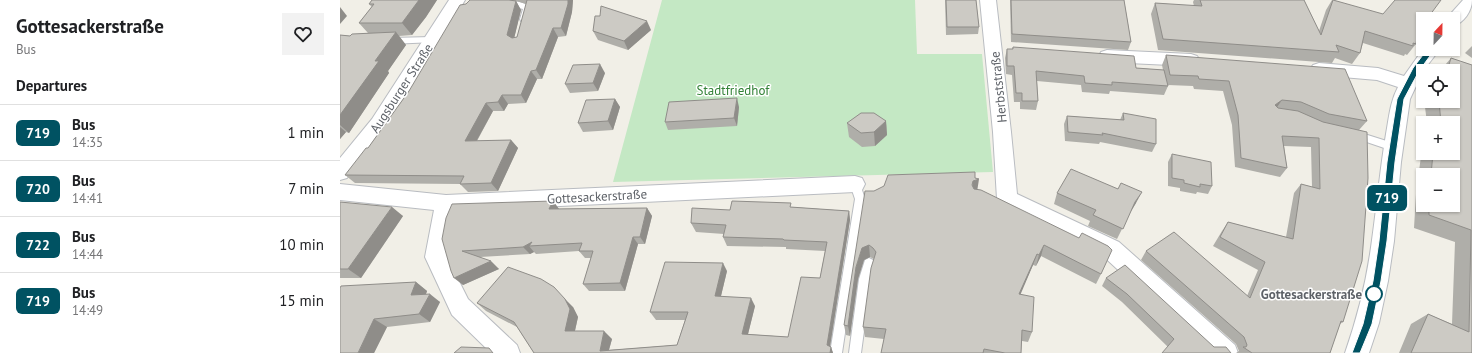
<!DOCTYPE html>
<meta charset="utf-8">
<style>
:root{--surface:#fff;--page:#f2f2f2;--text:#202124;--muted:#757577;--line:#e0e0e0}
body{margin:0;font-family:"PT Sans",sans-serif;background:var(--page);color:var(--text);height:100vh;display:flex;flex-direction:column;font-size:15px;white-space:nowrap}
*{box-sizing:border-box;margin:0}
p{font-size:13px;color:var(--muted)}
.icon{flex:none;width:22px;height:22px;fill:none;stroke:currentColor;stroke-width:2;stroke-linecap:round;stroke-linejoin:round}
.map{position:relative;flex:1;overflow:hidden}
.drawer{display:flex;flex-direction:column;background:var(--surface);width:340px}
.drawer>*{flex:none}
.badge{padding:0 8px;border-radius:6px;font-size:14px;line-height:26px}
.needle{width:26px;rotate:22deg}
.buttons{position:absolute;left:1076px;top:12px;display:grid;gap:8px}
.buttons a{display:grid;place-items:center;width:44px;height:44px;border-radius:0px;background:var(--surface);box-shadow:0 1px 3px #0004;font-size:20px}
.map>.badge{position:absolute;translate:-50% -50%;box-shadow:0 0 0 2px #fff}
h2{padding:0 16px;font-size:15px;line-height:36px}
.round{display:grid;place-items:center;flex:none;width:42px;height:42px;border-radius:0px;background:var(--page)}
.head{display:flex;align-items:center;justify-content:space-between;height:68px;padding:0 16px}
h1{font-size:19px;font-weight:600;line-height:30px}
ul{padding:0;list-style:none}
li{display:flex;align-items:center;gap:12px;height:56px;padding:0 16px;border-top:1px solid var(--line)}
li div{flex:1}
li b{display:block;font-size:15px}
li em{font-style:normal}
li .badge{min-width:44px;font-weight:700;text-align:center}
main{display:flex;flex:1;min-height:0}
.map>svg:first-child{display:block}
</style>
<main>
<section class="drawer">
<div class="head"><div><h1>Gottesackerstraße</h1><p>Bus</p></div><a class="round"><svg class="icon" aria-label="heart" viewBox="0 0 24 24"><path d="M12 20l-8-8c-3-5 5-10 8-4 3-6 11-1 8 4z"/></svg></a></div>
<h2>Departures</h2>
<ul>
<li><span class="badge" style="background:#005262;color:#fff">719</span><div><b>Bus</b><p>14:35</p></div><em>1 min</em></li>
<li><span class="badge" style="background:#005262;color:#fff">720</span><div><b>Bus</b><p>14:41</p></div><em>7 min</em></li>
<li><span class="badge" style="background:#005262;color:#fff">722</span><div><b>Bus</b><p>14:44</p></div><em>10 min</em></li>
<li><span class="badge" style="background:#005262;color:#fff">719</span><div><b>Bus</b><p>14:49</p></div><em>15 min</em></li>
</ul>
</section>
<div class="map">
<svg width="1132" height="353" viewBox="0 0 1132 353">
<rect width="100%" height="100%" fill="#f1efe7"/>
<polygon fill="#c4e8c4" points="322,0 575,0 577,54 642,54 653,172 273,182"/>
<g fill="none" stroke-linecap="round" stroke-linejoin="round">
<g stroke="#b9bcc1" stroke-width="2">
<g id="service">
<path d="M 161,0 C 171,0 184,1 191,8 L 187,21 L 181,21 L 180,19 L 183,9 L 161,4 Z"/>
<polygon points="92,37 95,38 96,40 95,42 50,44 46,41 50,38"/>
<polygon points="1015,131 1056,144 1058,147 1056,150 1053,151 1012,137 1010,135 1012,133"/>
<polygon points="515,180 519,181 525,199 502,353 490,353 515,199 510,184 511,181"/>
<polygon points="529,258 533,260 535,263 531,279 521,353 509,353 519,279 525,260"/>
</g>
</g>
<g stroke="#b9bcc1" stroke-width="2">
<g id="minor">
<polygon points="109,0 125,0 46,129 7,178 0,180 0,158 32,119"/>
<polygon points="640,0 656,0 671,132 677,194 779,242 895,345 898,353 868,353 763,256 660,205 657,199 653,132"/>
<path d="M 1123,0 L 1132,0 C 1132,11 1124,23 1113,26 L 1113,19 L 1106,19 Z"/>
<path d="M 1083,49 L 1100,49 L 1083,71 L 1070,99 L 1061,162 L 1054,241 L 1048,281 L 1039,323 L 1029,353 L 1005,353 C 1018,316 1027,279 1032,240 C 1037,205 1040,169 1046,134 C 1049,118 1050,102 1058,87 L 1037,80 L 979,75 L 973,73 L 970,69 L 973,65 L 979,63 L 1038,68 L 1064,76 Z"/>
<polygon points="767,50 851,54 857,56 860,60 857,64 851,66 767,62 761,60 759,56 761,52"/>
<polygon points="515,176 522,178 525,184 522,190 515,192 115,211 107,257 128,299 177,345 180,353 151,353 112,315 85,257 94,210 0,200 0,184 106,195"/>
</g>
</g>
<use href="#service" fill="#fff" fill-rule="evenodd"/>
<use href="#minor" fill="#fff" fill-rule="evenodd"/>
</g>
<g fill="#afaea9" fill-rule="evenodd">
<polygon points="32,0 97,0 86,17 72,35 59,36 66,45 48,71 49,73 9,133 6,132 0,139 0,35 10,36 28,33 19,23 32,7 29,4"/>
<path d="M 170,0 L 233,0 L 232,12 L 226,36 L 218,37 L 202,79 L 197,79 L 186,103 L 168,104 L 164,111 L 153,111 L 137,141 L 171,140 L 178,148 L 158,191 L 128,192 L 120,184 L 15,183 L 5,175 L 28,148 L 69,91 ZM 176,1 L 186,4 L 177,37 L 174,38 L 181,10 Z"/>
<polygon points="605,0 636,0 639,27 638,34 606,35"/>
<polygon points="670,0 784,0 791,42 788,50 671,42"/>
<polygon points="854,0 964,0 979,31 986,10 992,0 1078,32 1076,44 1067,55 1065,54 1064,56 1023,43 1020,53 1012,64 995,58 992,63 818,50 811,14 815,3 854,6 853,2"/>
<polygon points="311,30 288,50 258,40 253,31"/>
<polygon points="1132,46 1132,58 1125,53"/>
<polygon points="673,47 796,68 823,70 822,65 826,55 1027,121 1019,130 1003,322 1000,324 990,353 896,353 899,351 896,344 801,260 806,251 907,296 918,270 873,246 882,231 888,222 946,237 954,193 961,184 972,187 971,147 944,146 947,168 940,177 895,167 892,125 883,91 854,89 853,86 828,85 828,86 824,95 770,91 769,94 742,92 741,85 697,81 698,101 696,110 680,109 680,102 674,102 672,75 666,74 665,58 667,49 672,49"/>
<path d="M 1111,58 L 1132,65 L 1132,353 L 1059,353 L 1071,324 L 1088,314 L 1112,324 L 1115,242 L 1074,228 L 1076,194 L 1081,156 L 1084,153 L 1113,153 L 1113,123 L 1087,123 L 1085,107 L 1088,101 L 1113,101 L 1113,71 L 1100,71 ZM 1083,175 L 1113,175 L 1113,205 L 1083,205 Z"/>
<polygon points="265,73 258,91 230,93 225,84"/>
<polygon points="275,99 280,107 273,130 243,132 238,123"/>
<polygon points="399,107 397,126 328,130 325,122"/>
<polygon points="783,113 816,144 812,152 760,142 759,144 725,141 724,124 727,116 780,120"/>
<polygon points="546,121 547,135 535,146 522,147 509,137 507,123"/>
<polygon points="832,154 872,186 868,194 857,192 856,194 840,191 840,188 828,186 828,162"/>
<polygon points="635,178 637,190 761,274 756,284 701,256 696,266 693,265 680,294 692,332 688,342 682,341 681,353 541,353 544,339 525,337 523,327 534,259 530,257 524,260 518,279 510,336 506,335 504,325 534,191"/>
<polygon points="717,193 796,203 791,211 777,239 748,226 750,221 714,204"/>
<polygon points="213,201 219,209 307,208 312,216 305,244 298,244 285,291 249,291 243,284 251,258 245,258 239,251 196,254 194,252 190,254 140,257 159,269 123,285 102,239"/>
<polygon points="0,202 63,216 21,278 0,278"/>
<polygon points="452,207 509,211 510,220 490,346 491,347 493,353 194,353 177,327 146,311 137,303 233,307 238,317 235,331 272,339 269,350 337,345 345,320 316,320 310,312 387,271 381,296 415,306 408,334 448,337 480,278 485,251 446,249 446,247 387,246 383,237 384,234 356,232 351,223 390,210"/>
<polygon points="766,278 874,347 828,347 782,302 762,286"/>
<polygon points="76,282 87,291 86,294 100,302 90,322 47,327 34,353 0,288"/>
</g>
<g fill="#8f8d89">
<polygon points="79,0 97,0 86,17 72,35 62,23"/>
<polygon points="228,0 233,0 232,12 226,36 221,28"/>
<polygon points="176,1 181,10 173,43 167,35"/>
<polygon points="0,7 7,16 0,24"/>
<polygon points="307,21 311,30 288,50 284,41"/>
<polygon points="213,28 218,37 202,79 196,70"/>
<polygon points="56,32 66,45 48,71 49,73 9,133 0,125 0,115 35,61"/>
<polygon points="260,64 265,73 258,91 253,83"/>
<polygon points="191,71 197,79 186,103 181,95"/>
<polygon points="162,95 168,104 164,111 158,102"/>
<polygon points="397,98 399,107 397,126 394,118"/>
<polygon points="275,99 280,107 273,130 268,121"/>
<polygon points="942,100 935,110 935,105"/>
<polygon points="146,103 153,111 132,149 125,141"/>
<polygon points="546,121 547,135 535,146 534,132"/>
<polygon points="0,127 6,132 0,139"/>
<polygon points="171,140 178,148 158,191 151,183"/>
<polygon points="639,179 637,192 632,194 633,181"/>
<polygon points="802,192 796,203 790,213 795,202"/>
<polygon points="213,201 219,209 209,209"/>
<polygon points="52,207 63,216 21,278 8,269"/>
<polygon points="307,208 312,216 305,244 300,237"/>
<polygon points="509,211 510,220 489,353 487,345"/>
<polygon points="293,237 298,244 285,291 280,283"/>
<polygon points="192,242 189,246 194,252 190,254 183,247"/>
<polygon points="529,245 530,257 524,260 518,279 510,336 508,326 516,267 522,248"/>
<polygon points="704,245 701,256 696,266 699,255"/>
<polygon points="697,254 693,265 676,305 679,294"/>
<polygon points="151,261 159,269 123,285 114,278"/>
<polygon points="383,263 387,271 379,304 375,296"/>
<polygon points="76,282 87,291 82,304 71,295"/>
<polygon points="90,294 100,302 90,322 79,314"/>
<polygon points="411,298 415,306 406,342 402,334"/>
<polygon points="225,299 233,307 238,317 233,339 225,331"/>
<polygon points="34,319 47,327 34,353 18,353"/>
<polygon points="264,331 272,339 268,353 260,351"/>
<polygon points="491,347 493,353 490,353"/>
</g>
<g fill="#cccac4" stroke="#8f8d89">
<polygon points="32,0 79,0 62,23 19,23 34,4 29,4"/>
<polygon points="130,0 169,0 176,1 167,35 172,38 177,37 187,0 228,0 228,4 221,28 213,28 196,70 191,71 181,95 162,95 158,102 146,103 125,141 171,140 151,183 120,184 124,176 5,175 26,148 28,148 69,91 120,5 126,4"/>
<polygon points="606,0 636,0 639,27 607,27"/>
<polygon points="671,0 784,0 791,42 672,34"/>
<polygon points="860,0 964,0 981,35 993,0 1043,14 1055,0 1101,0 1087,19 1083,19 1083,25 1078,32 1076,44 1073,43 1073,46 1025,31 1020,53 996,45 999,52 823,39 815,3 862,6"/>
<polygon points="261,6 307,21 284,41 253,31 255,16 260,16"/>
<polygon points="56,32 35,61 39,61 0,115 0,35 10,36 12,34"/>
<polygon points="673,47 794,56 796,68 824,70 828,86 772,82 772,85 745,83 744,76 696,71 698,101 682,101 682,93 676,93 674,66 667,66 667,49 673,49"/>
<polygon points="826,55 1005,69 1027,121 989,114 961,102 942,100 935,105 938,108 958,111 983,122 1027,132 1028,178 1022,261 1003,322 1001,321 990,353 912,353 903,347 906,347 907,345 904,337 806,251 834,232 910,298 925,262 880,237 888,222 953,239 961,184 980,189 979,138 942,136 947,168 901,158 898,115 889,81 859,79 858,76 830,75"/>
<polygon points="1111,58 1132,65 1132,353 1071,353 1088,314 1129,332 1131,230 1089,215 1089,205 1113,205 1113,175 1091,175 1093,153 1113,153 1113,123 1101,123 1099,101 1113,101 1113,71 1107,71"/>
<polygon points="260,64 253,83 225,84 233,65"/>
<polygon points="397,98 394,118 325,122 329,102"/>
<polygon points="275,99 268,121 238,123 246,100"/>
<polygon points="521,113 534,113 546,121 534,132 521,133 507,123"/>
<polygon points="783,113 816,119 816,144 762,133 763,135 728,132 727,116 784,120"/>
<polygon points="832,154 871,162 872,186 860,184 860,187 844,183 844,180 832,178"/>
<polygon points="731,169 778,189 781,183 802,192 795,202 783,229 753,215 756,210 717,193"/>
<polygon points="635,172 635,178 639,179 633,181 632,185 634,189 641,190 739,238 742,233 768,246 772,250 761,274 704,245 699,255 697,254 679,294 694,297 692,332 682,330 681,353 665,353 644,349 643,353 541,353 546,329 523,327 531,268 536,252 533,248 529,245 522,248 516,267 508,326 504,325 525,191 534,191 544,186 548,175"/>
<polygon points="213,201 209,209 307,208 300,237 293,237 280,283 243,284 253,251 239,251 242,243 189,246 192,242 183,247 122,251 151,261 114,278 111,271 102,239 106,218 112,204"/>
<polygon points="392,201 451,203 450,207 509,211 487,345 491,347 490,353 194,353 174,322 137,303 168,267 201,279 214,287 225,299 230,309 225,331 264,331 260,351 337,345 348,312 310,312 325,262 383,263 375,296 411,298 402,334 448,337 461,277 480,278 487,242 444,240 443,239 383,237 386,225 351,223 352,208 390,210"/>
<polygon points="0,202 52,207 8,269 0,269"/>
<polygon points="785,265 874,347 886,347 891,353 822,353 834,339 787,294 766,278"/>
<polygon points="76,282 71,295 90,294 79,314 34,319 18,353 0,353 0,288 1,286"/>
<polygon points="121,347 149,348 153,353 114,353"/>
</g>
<polygon fill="#005262" stroke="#fff" points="1089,47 1092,47 1095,49 1079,71 1064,99 1055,162 1047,241 1041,281 1032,324 1020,353 1012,353 1023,324 1033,281 1039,241 1047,162 1057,99 1073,68"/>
<circle fill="#fff" stroke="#005262" stroke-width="2" cx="1034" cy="294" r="8"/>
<g text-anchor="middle" stroke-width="3" stroke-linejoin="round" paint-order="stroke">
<g font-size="13" fill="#5e6268" stroke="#fff">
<text transform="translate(658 87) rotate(-96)" y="5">Herbststraße</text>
<text transform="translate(61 88) rotate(-57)" y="5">Augsburger Straße</text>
<text transform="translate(257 196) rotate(-3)" y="5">Gottesackerstraße</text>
</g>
<g font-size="13" fill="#338237" stroke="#fff">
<text x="393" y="95">Stadtfriedhof</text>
</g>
<g font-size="13" font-weight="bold" fill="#5e6268" stroke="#fff" text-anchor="end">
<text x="1022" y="299">Gottesackerstraße</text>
</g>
</g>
</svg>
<div class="buttons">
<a><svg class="needle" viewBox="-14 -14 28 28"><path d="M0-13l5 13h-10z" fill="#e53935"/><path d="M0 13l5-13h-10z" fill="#757577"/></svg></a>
<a><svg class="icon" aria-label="locate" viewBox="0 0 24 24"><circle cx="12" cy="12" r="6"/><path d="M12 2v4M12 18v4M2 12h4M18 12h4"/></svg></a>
<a>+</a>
<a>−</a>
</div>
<b class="badge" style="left:1047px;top:198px;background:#005262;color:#fff">719</b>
</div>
</main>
